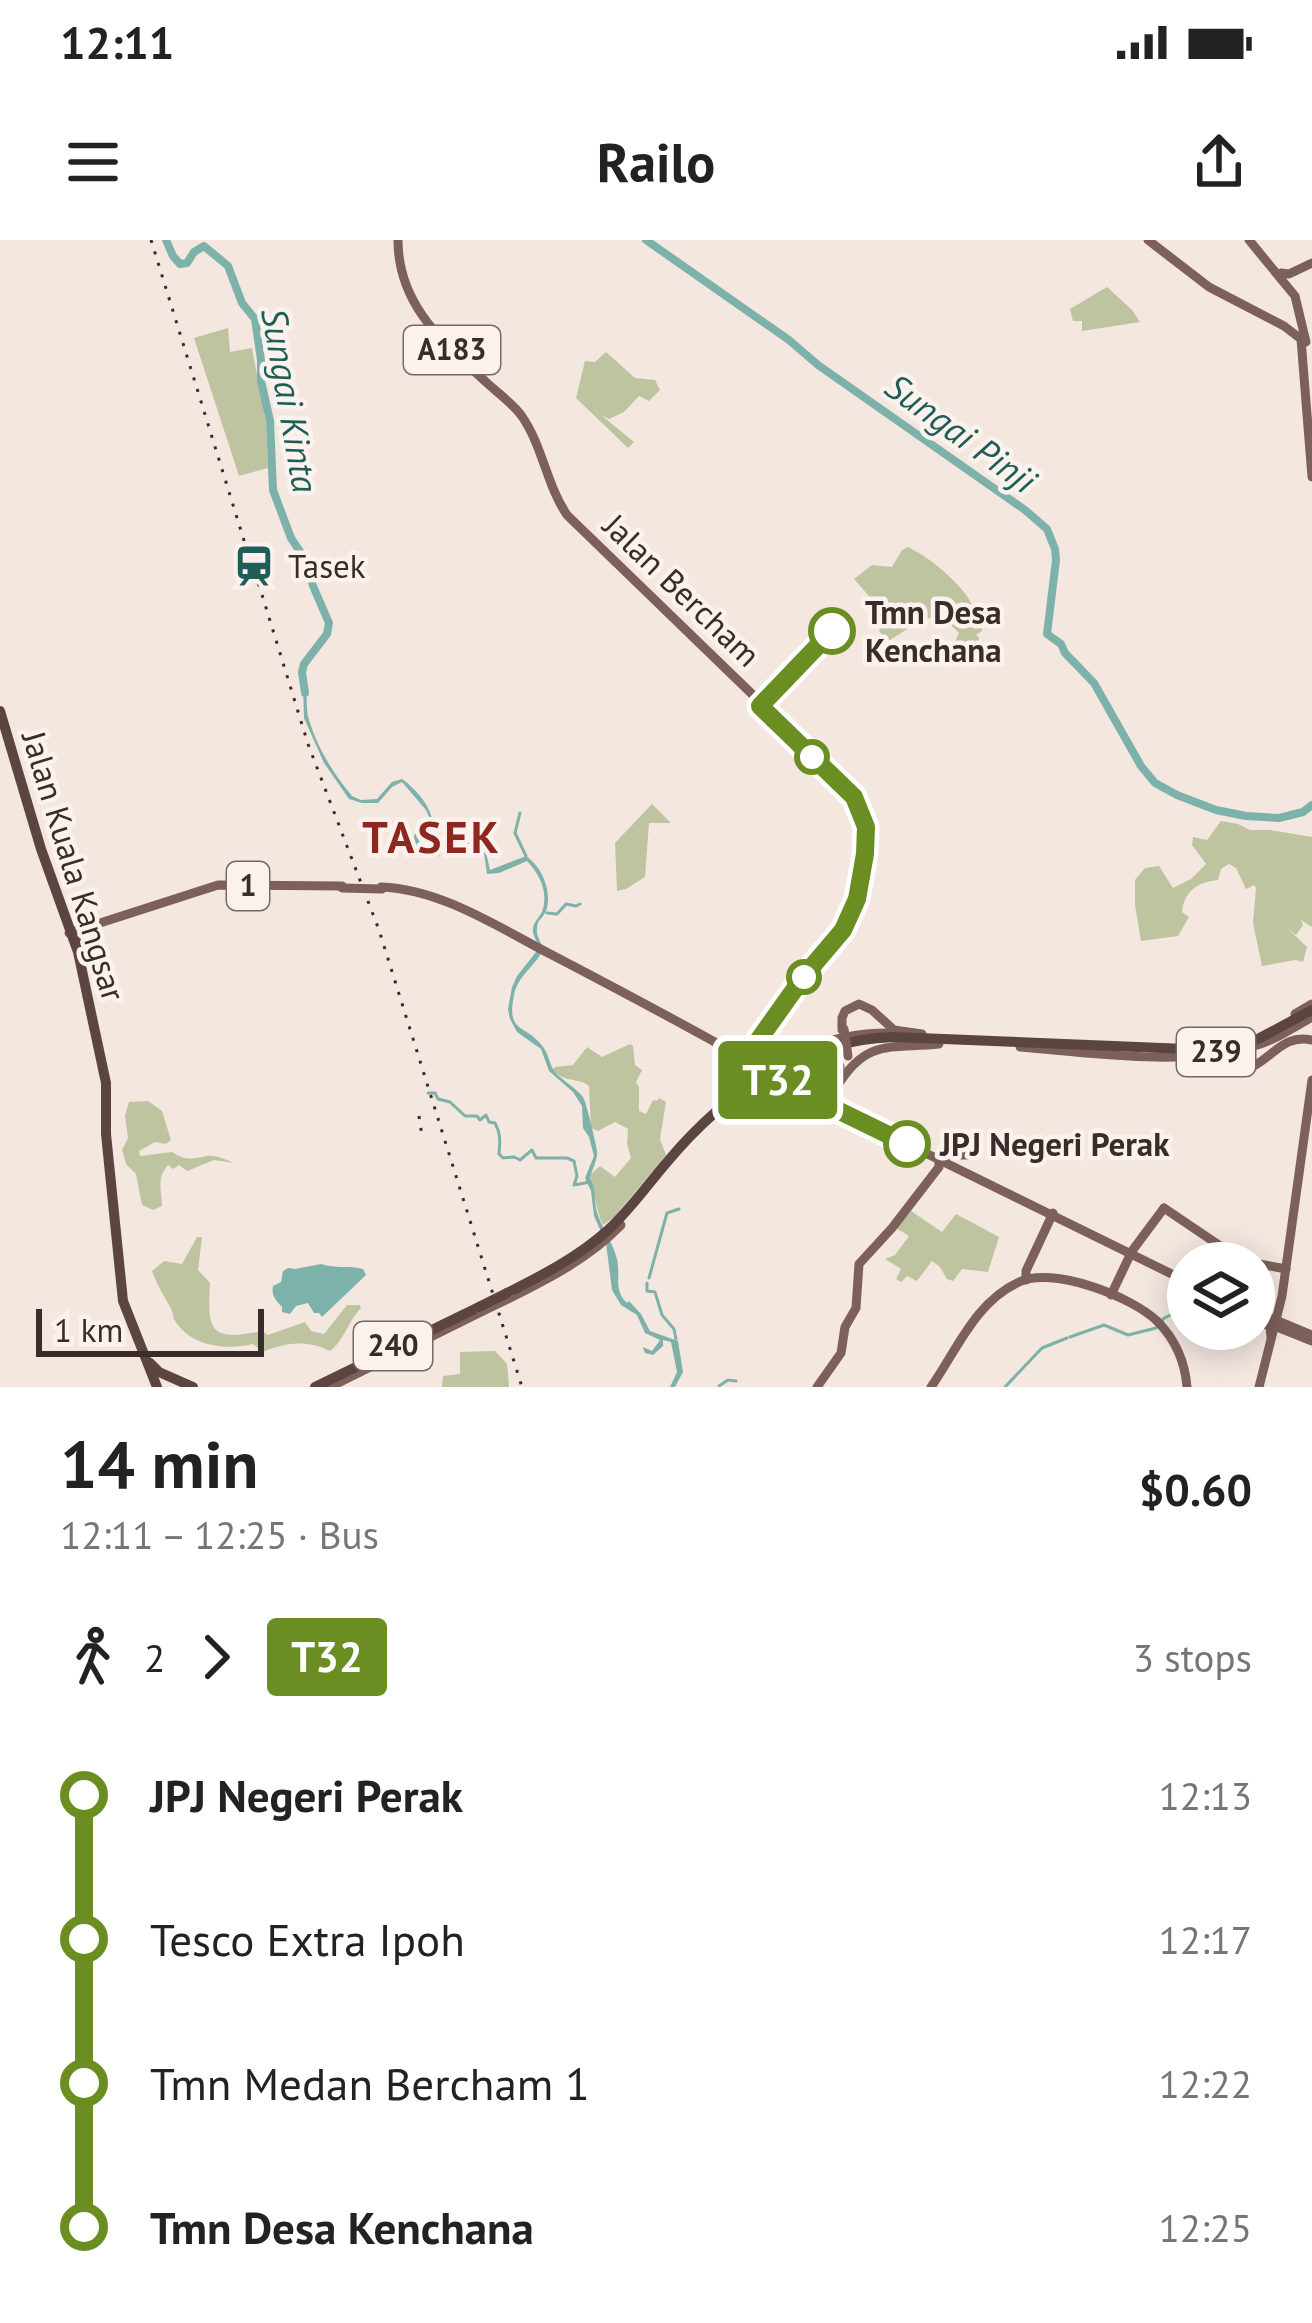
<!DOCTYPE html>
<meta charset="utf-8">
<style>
:root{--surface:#fff;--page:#f2f2f2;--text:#222;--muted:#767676}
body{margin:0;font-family:"PT Sans",sans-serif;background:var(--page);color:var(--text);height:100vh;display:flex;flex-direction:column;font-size:45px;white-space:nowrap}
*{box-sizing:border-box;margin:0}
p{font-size:39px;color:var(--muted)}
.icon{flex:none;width:66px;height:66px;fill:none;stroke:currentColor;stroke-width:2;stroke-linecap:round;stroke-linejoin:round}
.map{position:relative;height:1147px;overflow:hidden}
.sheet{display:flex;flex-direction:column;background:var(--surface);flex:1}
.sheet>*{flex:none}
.badge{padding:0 24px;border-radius:9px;font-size:42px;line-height:78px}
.tools{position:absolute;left:1167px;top:1002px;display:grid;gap:24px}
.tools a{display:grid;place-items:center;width:108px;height:108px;border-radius:50%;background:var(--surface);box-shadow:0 6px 30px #0003;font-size:60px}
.scale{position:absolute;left:36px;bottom:30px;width:228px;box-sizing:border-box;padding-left:12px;border:6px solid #3a2c2a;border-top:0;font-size:33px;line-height:42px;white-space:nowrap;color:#3a2c2a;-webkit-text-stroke:9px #fbf2ed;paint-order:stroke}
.map>.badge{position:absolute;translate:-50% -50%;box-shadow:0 0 0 6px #fff}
.legs{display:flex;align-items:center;gap:18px;height:132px;padding:0 60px;font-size:39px}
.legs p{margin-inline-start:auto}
.summary{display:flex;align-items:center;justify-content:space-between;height:204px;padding:0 60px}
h1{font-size:66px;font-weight:700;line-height:90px}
ul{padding:0 60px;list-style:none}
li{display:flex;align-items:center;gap:42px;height:144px;font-size:45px}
li i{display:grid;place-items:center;width:18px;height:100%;margin:0 15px;background:currentColor}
li i::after{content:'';width:30px;height:30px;margin:-15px;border:9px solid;border-radius:50%;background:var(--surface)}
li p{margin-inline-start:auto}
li:first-child i{background:linear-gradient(#0000 50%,currentColor 0)}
li:last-child i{background:linear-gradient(currentColor 50%,#0000 0)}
.status{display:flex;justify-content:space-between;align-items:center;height:84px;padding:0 60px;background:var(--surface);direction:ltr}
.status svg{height:33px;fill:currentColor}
header{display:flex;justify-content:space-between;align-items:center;height:156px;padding:0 60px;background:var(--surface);font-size:54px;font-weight:700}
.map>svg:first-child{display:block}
</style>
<div class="status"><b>12:11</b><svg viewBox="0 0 49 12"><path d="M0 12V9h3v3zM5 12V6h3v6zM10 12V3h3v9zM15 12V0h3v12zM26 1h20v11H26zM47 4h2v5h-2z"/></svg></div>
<header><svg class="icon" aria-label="menu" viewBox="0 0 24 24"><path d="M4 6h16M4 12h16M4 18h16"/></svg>Railo<svg class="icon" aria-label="share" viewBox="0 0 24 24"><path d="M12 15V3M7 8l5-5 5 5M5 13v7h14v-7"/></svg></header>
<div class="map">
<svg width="1312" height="1147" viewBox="0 0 1312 1147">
<rect width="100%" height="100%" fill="#f4e7e0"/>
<g fill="#bec49f">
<polygon points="1107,47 1132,70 1140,82 1082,91 1082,81 1073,81 1070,69"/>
<polygon points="228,88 230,112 252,108 266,183 268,228 239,236 194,98"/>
<polygon points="606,112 635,138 655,140 660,150 649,161 639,156 624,172 609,179 601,175 634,202 628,208 576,158 585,121 595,122"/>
<path d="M 908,307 C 928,317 948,333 963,351 C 970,359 972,367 980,374 L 982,391 L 976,395 L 979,398 L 979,404 L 962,407 L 955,402 L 959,393 C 932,363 918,384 890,400 L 886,399 L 879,391 L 882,382 L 869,370 L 869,356 L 854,339 L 872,325 L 892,327 L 902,310 Z"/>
<polygon points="652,564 671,583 649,583 645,637 626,649 617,651 615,603"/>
<path d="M 1221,581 L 1238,584 L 1250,590 L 1270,590 L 1312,597 L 1312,687 L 1301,680 L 1303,685 L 1296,695 L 1287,688 L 1307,707 L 1303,722 L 1295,720 L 1262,726 L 1253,683 L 1256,648 L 1254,645 L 1246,649 L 1236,628 L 1229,624 L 1221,629 L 1218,640 C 1198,642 1184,651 1182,672 L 1189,677 L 1178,696 L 1141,701 L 1135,665 L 1135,640 L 1145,628 L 1159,626 L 1173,648 L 1191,639 L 1206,624 L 1192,605 L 1193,597 L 1207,600 Z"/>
<path d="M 630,804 L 633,806 L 635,825 L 642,830 L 636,842 L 639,847 L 639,871 L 646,874 L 653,860 L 657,861 L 659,858 L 666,862 L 660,899 L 666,915 L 614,977 L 603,985 C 596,970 594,951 590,935 L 600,926 L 615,937 L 631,918 L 627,904 L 628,889 L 615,882 L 598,891 L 591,888 L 589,846 C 578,837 564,843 553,830 L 555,827 L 573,825 L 587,807 L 602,817 Z"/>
<path d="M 148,861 L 162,871 L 171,900 L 166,904 L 155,902 L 139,911 L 140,916 L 172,912 C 185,921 192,919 207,916 C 216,915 226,920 234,923 L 214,920 L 187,931 L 179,925 L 173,929 L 168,925 C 156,939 162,950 162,966 L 153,970 L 142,965 L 136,934 L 126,924 L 122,910 L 128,898 L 125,876 L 129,862 Z"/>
<polygon points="911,971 942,992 956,974 999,997 988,1032 962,1029 953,1041 947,1039 940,1027 932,1021 917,1041 907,1036 901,1042 896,1039 901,1029 885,1019 895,1015 909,996 896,988"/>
<path d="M 197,997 L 202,997 L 198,1030 L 210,1043 C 207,1093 211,1101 262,1091 L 268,1095 L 305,1082 L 311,1091 L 324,1094 L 347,1065 L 360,1065 L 361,1068 C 348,1081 344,1101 330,1111 C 307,1100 286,1102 263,1112 L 253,1104 C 227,1110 195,1107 178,1085 C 170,1075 176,1078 170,1067 C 163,1054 157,1045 152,1031 L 164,1021 L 182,1024 Z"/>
<polygon points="495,1111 507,1124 509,1147 442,1147 443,1136 460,1134 460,1112"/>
</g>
<g fill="#7db2ab">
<path d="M 303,443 C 309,455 305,467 309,480 C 318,509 333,533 352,556 L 361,560 L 377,559 L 392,542 L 402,539 C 416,549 432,567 433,585 L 422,589 L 418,599 L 424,610 L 436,613 L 447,598 L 454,597 L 485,608 L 490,630 L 526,616 C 541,626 553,651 546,671 C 542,680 537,679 537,689 C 536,695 541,704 544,708 C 536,726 518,735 514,755 C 506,795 526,783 543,807 C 549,814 549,824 555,832 C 563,841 575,847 583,857 C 586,861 596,904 597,911 C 598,920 592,929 590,938 C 597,950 593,962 598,975 C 603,990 613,1003 617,1019 C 621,1037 613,1050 627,1063 L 629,1061 L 641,1074 L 650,1091 L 678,1101 L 683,1132 L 675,1147 L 670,1147 L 677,1132 L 671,1102 L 663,1100 L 663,1106 L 653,1115 L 645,1113 L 643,1107 L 652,1111 L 660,1100 L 645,1093 L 637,1075 L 621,1065 L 612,1050 L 606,1003 L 594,976 L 591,951 L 585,938 L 594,916 L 589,897 L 583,888 L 582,866 L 573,852 L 549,831 L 541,809 L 517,792 L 510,779 L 508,769 L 512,747 L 517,736 L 540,707 C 537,702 532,695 533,688 C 534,681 541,676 543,669 C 548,650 539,634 527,621 L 499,633 L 487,634 L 484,613 L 480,608 L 454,599 L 448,602 L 439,616 C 424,618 415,611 414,596 L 418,587 L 428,583 L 430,579 L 426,570 L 402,542 L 392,547 L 378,563 L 362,563 L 349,559 L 324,523 L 304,478 Z"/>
<path d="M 321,1024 C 336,1029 348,1025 363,1029 L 366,1035 L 322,1077 L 319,1073 L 314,1073 L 308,1063 L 296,1066 L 290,1074 L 282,1072 L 282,1067 C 276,1060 271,1056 273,1046 L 281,1042 L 283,1031 L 288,1028 L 295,1029 Z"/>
</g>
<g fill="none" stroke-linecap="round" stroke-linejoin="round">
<g stroke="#7db2ab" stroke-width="3">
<polyline points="520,573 515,593 526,616"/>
<polyline points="547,673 557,674 566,664 576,666 580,664"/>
<path d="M 428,853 L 435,853 L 438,859 L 450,862 L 465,876 L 477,876 L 480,880 L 486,875 L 489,882 L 495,883 C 501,894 500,902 499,914 L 503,918 L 514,917 L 520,920 L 532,910 L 536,918 L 567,918 L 574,921 L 577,936 L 574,945 L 590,942"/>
<polyline points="649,1038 667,973 679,969"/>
<polyline points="647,1043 647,1051 655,1052 662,1075 674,1089 676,1099"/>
<polyline points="1162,1083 1163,1079 1188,1065"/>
<polyline points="1070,1097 1104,1085 1128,1095 1156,1088"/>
<polyline points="719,1146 728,1140 736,1141"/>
<polyline points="1005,1147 1042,1108 1067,1098"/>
</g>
<g stroke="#7db2ab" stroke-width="8">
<polyline points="166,0 173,16 180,24 187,23 194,12 204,6 228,26 242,63 255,79 261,120 261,141 270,181 273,250 291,298 307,322 313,346 329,383 327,394 304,424 302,432 305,453"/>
<polyline points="646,0 789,100 818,125 1025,270 1047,289 1055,309 1056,320 1047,394 1061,404 1065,413 1094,443 1141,526 1155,543 1177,555 1216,570 1246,576 1279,578 1303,572 1312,565"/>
</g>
<g stroke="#7d605b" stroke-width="9">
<path d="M 398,0 C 398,65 443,102 487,143 C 498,153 512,163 521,175 C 543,206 546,244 567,275 L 845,544 L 863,565 L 868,583 L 867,630 L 857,669 L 847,690 L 747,820"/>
<polyline points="1148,0 1209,47 1284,86 1301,99 1312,237"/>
<polyline points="1249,0 1295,56 1306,102"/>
<polyline points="1281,33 1289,34 1312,23"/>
<path d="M 381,647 C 442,649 501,689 554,716 C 623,752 693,789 761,828"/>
<polyline points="69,693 218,645 342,646"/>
<polyline points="1295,774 1312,764"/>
<polyline points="842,790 842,778 845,771 859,764 872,770 894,790 922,794"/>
<path d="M 1020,807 C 1091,813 1184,827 1254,806 C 1275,800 1293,788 1312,777"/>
<path d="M 1231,813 L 1252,827 C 1274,816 1284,794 1312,800"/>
<polyline points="797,824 825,816 833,816 840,826 838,839"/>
<polyline points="777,840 1188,1042"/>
<path d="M 838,845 C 867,798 892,809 939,804"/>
<polyline points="743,856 766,844 788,852"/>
<path d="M 720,862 C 769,818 829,791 895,793"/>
<polyline points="941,915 967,915"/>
<polyline points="1164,968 1238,1018 1253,1023"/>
<polyline points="1254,1023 1286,1029"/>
<polyline points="1026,1040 1026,1031 1053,973"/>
<polyline points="1111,1055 1132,1011 1164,968"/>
<path d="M 510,1058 C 550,1038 589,1018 621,985"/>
<polyline points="1254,1077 1270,1087 1271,1097"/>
<polyline points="1272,1085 1312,1101"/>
<polyline points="330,1147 481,1072"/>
<polyline points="817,1147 841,1113 845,1087 856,1068 859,1024 892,988 939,927 939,921"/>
<path d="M 931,1147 C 957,1110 975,1062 1019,1042 C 1052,1026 1131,1056 1157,1081 C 1175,1099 1185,1122 1187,1147"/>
<polyline points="1259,1147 1282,1056 1312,840"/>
</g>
<g stroke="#5c4541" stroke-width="10">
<polyline points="0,471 41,609 78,712 106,843 106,894 123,1061 157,1147"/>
<polyline points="78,708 85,693 92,687"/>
<path d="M 507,1053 C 543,1035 578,1017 608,990 C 630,970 648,944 668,921 C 727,851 800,800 894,797 L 1186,809 L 1223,806 L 1258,799 L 1312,770"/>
<polyline points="150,1123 159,1132 193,1147"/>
<polyline points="315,1147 479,1067"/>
</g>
<g stroke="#3a2c2a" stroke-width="3" stroke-dasharray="3 9" stroke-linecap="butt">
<polyline points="151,0 251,323"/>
<polyline points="255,332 308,504 379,690 522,1147"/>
<polyline points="419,876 422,896"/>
</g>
<g stroke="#7d605b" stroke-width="9">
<polyline points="342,648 382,649"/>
<polyline points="844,789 848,816"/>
<polyline points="761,828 778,838"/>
<polyline points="1254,1071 1312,1095"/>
<polyline points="481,1072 510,1058"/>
</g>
<polyline stroke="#5c4541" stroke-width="10" points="479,1067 507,1053"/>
</g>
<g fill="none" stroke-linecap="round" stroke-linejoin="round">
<g stroke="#fff" stroke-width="27">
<polyline id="line-1" points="832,391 760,466 854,557 866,587 865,614 857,659 843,690 804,736 745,819 776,840 907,904"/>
</g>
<use href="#line-1" stroke="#6b8e23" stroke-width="18"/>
</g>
<defs>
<g id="station-bare" transform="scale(3.24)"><path d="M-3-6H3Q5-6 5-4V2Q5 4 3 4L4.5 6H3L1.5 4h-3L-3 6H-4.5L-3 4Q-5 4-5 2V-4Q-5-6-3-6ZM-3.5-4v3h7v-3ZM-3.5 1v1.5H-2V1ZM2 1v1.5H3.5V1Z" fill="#1e5e57" stroke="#fbf2ed" stroke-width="2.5" paint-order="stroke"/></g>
</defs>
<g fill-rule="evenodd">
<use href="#station-bare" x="254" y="326"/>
</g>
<g fill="#fff" stroke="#6b8e23" stroke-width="6">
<circle cx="832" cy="391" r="21"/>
<circle cx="812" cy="517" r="15"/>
<circle cx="804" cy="737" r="15"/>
<circle cx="907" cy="904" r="21"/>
</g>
<g text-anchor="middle" stroke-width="9" stroke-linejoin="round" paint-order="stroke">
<g fill="#fbf2ed" stroke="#746764" stroke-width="3">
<rect x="404" y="86" width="96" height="48" rx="9"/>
<rect x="227" y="622" width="42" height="48" rx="9"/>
<rect x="1177" y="788" width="78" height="48" rx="9"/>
<rect x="354" y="1082" width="78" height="48" rx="9"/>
</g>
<g font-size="30" font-weight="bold" fill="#3a2c2a">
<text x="452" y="120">A183</text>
<text x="248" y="656">1</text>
<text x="1216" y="822">239</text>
<text x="393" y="1116">240</text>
</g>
<g font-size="33" fill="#3a2c2a" stroke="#fbf2ed" text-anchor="start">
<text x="288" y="338">Tasek</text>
</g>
<g font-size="33" fill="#3a2c2a" stroke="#fbf2ed">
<text transform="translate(682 350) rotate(44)" y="12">Jalan Bercham</text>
<text transform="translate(74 626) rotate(73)" y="12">Jalan Kuala Kangsar</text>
</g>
<g font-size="33" font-weight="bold" fill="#3a2c2a" stroke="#fbf2ed" text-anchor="start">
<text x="865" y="384">Tmn Desa<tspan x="865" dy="38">Kenchana</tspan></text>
<text x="940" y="916">JPJ Negeri Perak</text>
</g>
<g font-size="36" font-style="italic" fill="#1e5e57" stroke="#fbf2ed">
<text transform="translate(290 160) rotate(80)" y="13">Sungai Kinta</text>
<text transform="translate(961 193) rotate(36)" y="13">Sungai Pinji</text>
</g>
<g font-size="45" font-weight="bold" letter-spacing="3" fill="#8d2720" stroke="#fbf2ed">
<text x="432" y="613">TASEK</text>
</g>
</g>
</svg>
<div class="tools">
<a><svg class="icon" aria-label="layers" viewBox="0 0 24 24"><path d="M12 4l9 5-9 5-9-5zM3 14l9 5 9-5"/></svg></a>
</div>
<div class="scale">1 km</div>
<b class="badge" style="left:778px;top:840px;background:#6b8e23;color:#fff">T32</b>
</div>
<section class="sheet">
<div class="summary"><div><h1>14 min</h1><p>12:11 – 12:25 · Bus</p></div><b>$0.60</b></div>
<div class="legs"><svg class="icon" aria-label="walk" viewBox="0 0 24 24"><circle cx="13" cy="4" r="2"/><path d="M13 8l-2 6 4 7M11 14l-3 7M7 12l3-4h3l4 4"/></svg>2<svg class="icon" aria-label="forward" viewBox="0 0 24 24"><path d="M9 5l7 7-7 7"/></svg><b class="badge" style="background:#6b8e23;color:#fff">T32</b><p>3 stops</p></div>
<ul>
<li><i style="color:#6b8e23"></i><b>JPJ Negeri Perak</b><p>12:13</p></li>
<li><i style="color:#6b8e23"></i><span>Tesco Extra Ipoh</span><p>12:17</p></li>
<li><i style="color:#6b8e23"></i><span>Tmn Medan Bercham 1</span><p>12:22</p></li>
<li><i style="color:#6b8e23"></i><b>Tmn Desa Kenchana</b><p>12:25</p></li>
</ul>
</section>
